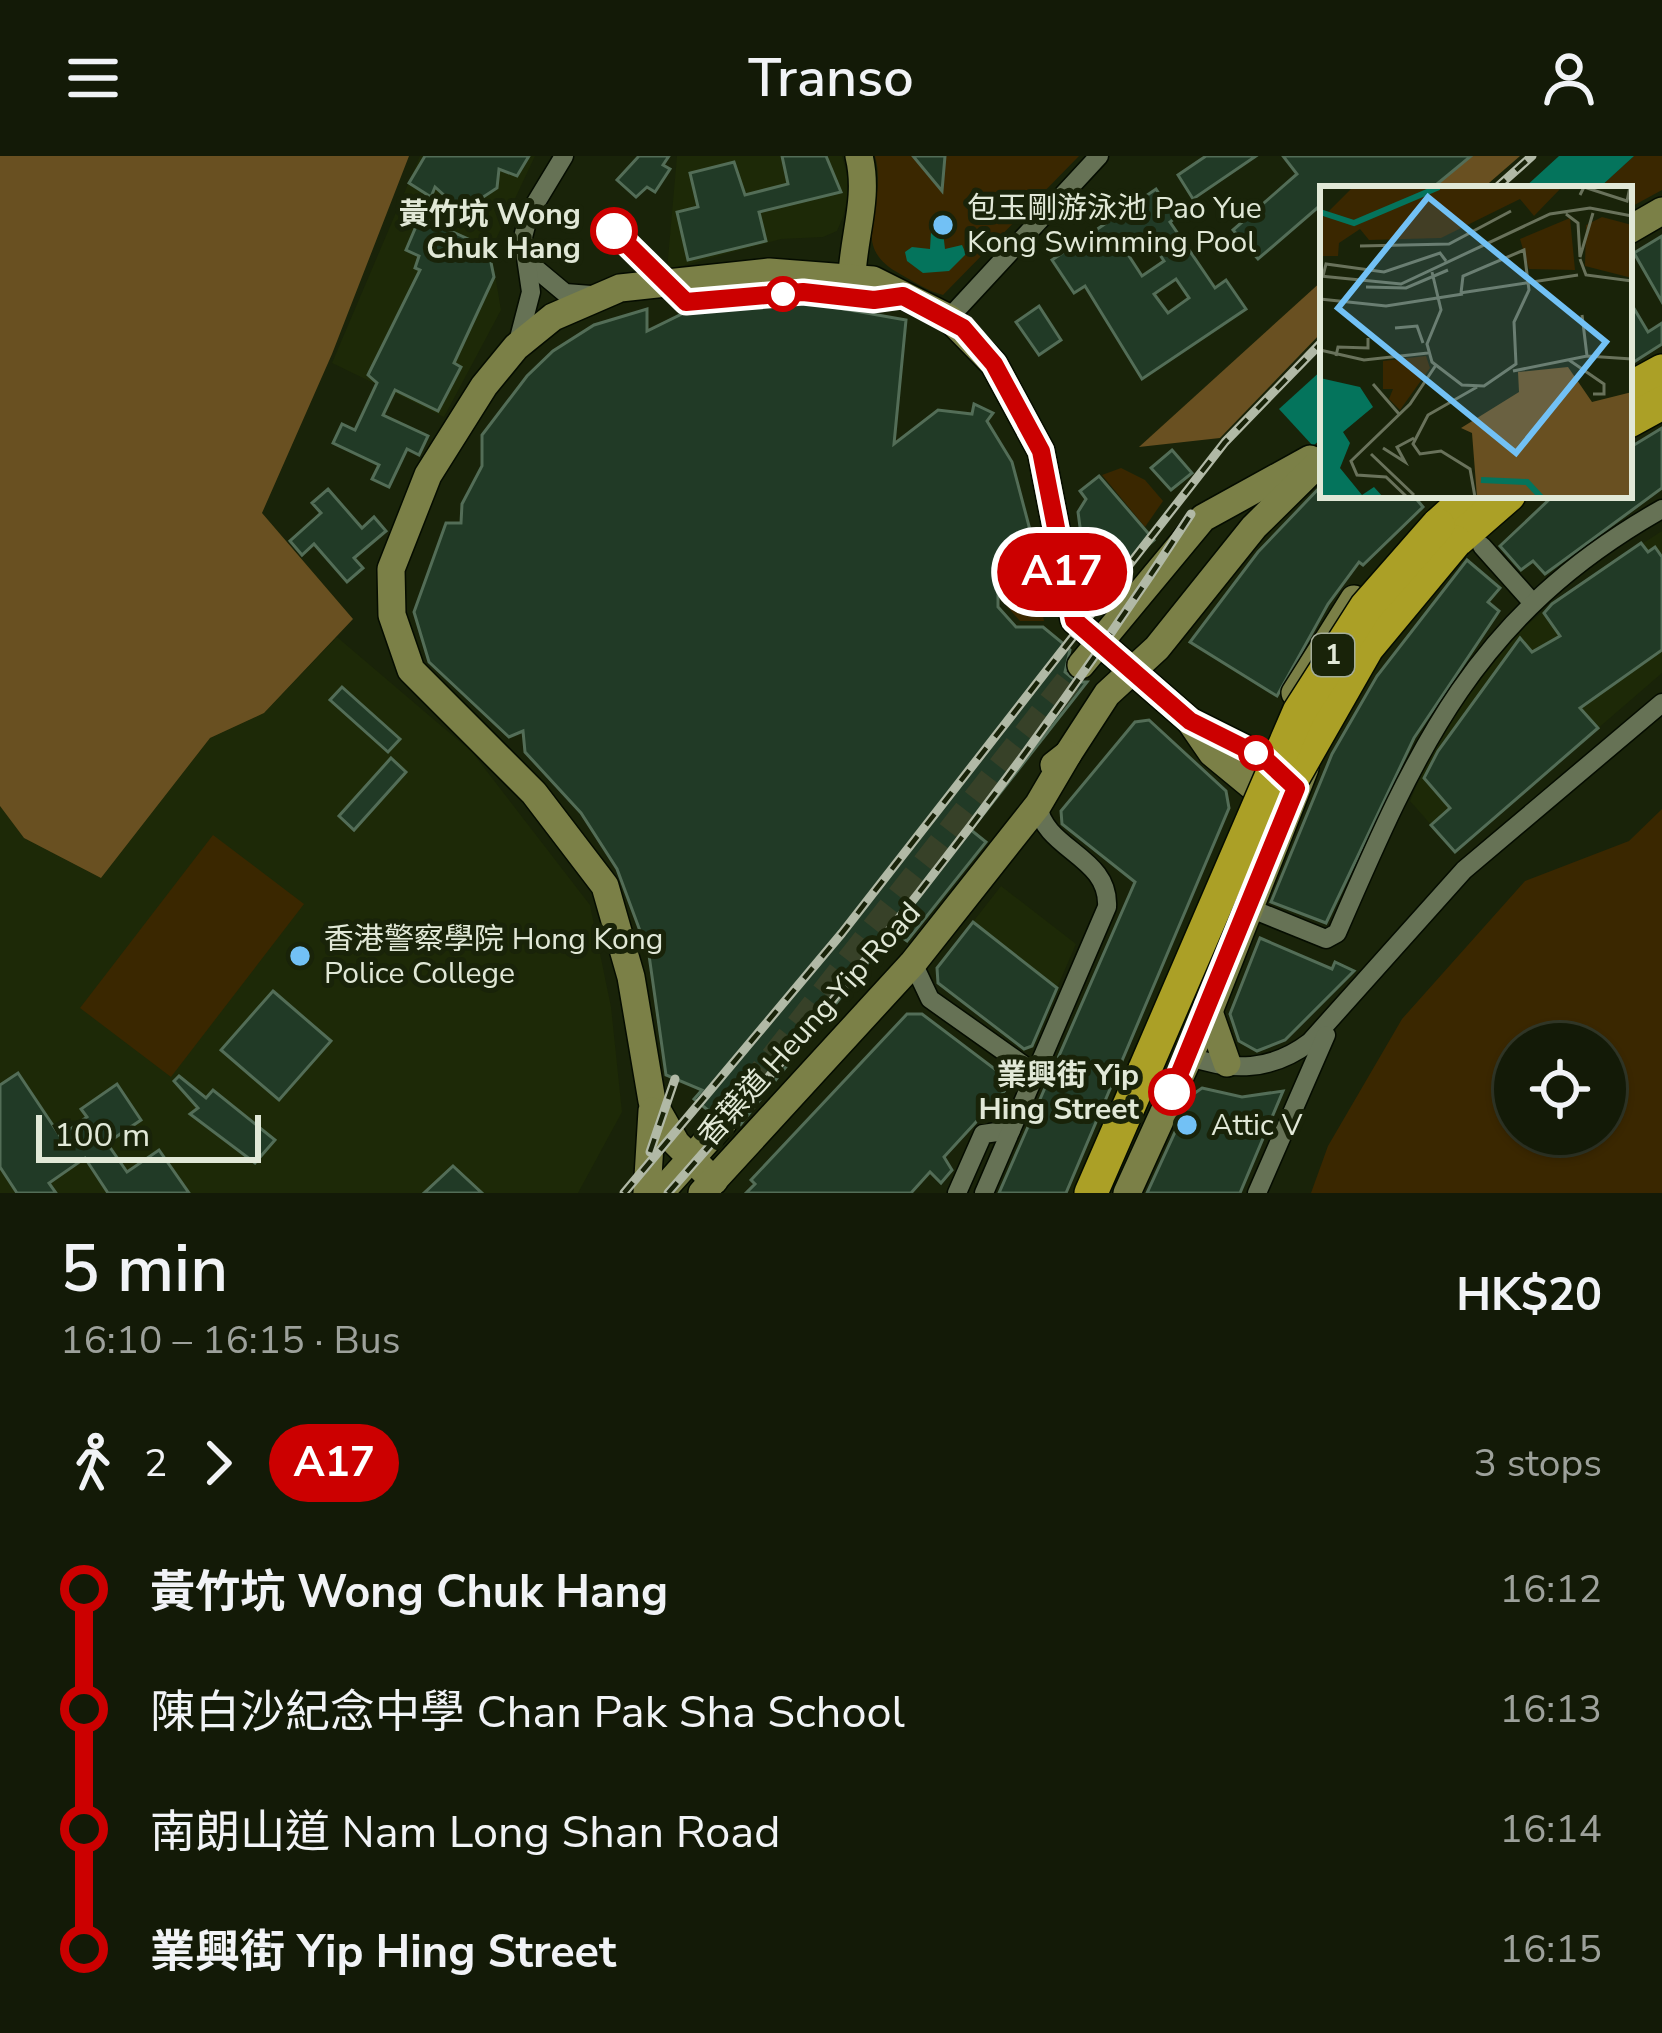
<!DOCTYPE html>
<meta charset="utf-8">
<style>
:root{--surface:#131a07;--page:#1c2311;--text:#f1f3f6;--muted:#9da19b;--line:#323828}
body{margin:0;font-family:"Nunito Sans","Noto Sans TC",sans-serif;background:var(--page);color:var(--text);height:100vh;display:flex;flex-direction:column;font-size:45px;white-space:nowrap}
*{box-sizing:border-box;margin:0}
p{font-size:39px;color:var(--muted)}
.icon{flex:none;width:66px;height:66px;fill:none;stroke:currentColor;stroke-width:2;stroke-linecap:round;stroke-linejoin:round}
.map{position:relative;height:1037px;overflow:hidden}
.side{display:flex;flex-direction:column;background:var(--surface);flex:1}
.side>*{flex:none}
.badge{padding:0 24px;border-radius:39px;font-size:42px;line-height:78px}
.tools{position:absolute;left:1494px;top:867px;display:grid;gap:24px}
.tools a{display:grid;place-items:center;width:132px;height:132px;border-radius:50%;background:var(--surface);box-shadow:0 3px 9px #0004,0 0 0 3px var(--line);font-size:60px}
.scale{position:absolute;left:36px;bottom:30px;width:225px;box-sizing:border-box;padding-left:12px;border:6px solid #e1e8d7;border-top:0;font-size:33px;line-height:42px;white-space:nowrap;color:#e1e8d7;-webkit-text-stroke:9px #192309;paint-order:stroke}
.map>.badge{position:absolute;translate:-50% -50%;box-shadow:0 0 0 6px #fff}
.legs{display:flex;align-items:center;gap:18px;height:132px;padding:0 60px;font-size:39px}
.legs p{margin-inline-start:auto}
.headline{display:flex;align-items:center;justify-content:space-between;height:204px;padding:0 60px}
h1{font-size:66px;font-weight:600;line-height:90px}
ul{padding:0 60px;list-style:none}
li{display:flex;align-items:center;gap:42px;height:120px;font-size:45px}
li i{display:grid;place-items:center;width:18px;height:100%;margin:0 15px;background:currentColor}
li i::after{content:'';width:30px;height:30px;margin:-15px;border:9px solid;border-radius:50%;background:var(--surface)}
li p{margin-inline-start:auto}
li:first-child i{background:linear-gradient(#0000 50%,currentColor 0)}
li:last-child i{background:linear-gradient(currentColor 50%,#0000 0)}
header{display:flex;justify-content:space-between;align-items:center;height:156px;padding:0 60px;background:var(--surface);font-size:54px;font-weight:600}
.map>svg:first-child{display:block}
</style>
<header><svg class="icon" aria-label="menu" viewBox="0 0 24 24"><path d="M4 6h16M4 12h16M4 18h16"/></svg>Transo<svg class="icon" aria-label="person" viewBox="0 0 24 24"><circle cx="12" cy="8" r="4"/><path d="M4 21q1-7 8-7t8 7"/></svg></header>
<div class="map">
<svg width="1662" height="1037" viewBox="0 0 1662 1037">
<rect width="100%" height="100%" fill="#192309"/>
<g fill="#1d2907">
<polygon points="420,0 535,0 496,83 492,101 501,154 444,261 332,207"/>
<polygon points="677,0 842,0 850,31 843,61 837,75 823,81 781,83 667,114"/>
<polygon points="1662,375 1662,517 1455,696 1410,645 1432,593 1478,520 1516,478 1564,438"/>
<polygon points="337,481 472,596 590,749 611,851 622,956 578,1037 0,1037 0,650 24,682 101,722 210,582 264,557"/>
<polygon points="1001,730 1076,788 1032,890 1024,893 938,827 937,812"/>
</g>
<g fill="#3a2700" fill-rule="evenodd">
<path d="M 875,0 L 1079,0 L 943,139 C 928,135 914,126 900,118 C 845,88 889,52 875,0 Z"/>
<polygon points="1634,0 1662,0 1662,34 1629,52 1629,33 1598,33"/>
<polygon points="1121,312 1145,324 1163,345 1145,371 1102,319"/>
<polygon points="1032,399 1044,465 1020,465 1005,448 1006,422"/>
<path d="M 1662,653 L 1662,1037 L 1311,1037 L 1328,990 L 1402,863 L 1525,725 L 1629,685 ZM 1515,888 L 1605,888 L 1605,978 L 1515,978 Z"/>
<polygon points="213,679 304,748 171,921 80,852"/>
</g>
<g fill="#695021">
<polygon points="0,0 409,0 332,198 262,357 353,463 264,557 210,582 101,722 24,682 0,650"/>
<polygon points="1471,0 1520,0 1482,33 1431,33"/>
<polygon points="1323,124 1323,175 1220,282 1139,291"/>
</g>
<g fill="#04745c">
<polygon points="1559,0 1634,0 1598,33 1523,33"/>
<polygon points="937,72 943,76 945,93 962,89 966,98 949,115 923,117 907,105 905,96 912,91 930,93 931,76"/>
<polygon points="1323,213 1323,281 1313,290 1279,253"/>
</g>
<g fill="#213a26" stroke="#536d57" stroke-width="3" fill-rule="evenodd">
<polygon points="425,0 529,0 517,20 499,13 497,32 468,51 455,49 435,31 431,41 409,27"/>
<polygon points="639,0 669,0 663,9 670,13 655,36 647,31 636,41 617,24"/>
<polygon points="782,0 826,0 841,36 759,56 766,85 688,104 677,56 698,51 690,17 734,6 745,39 788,28"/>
<polygon points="913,0 945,0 942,35"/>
<polygon points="1206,0 1256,0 1193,43 1178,19"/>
<polygon points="1283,0 1471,0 1431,33 1323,33 1323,47 1258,103 1233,74 1297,18"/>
<path d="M 1156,33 L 1175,62 L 1170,66 L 1215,132 L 1226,124 L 1246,153 L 1142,223 L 1085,130 L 1074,137 L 1052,104 ZM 1151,85 L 1164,105 L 1142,120 L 1129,100 ZM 1176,123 L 1189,142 L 1168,157 L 1154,138 Z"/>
<polygon points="420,61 488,92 494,121 454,207 461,211 438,255 395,234 383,259 428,280 419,299 407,293 389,331 372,323 379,309 333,287 342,268 355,274 377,227 368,219 420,114 415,112 419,100 406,94"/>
<polygon points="1662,80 1662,146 1634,97"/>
<polygon points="793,144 906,164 894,288 938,254 972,258 974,248 993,257 987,265 1012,306 1034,389 998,418 998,451 1016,471 1043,471 1065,489 1070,494 1065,516 1077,526 1087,526 971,674 986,686 907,785 893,775 741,968 734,953 719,950 709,955 694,943 702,934 666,919 649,799 617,713 581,657 525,596 523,575 509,581 429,506 414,456 446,367 461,367 462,348 482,310 482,279 527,220 553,195 594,169 647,153 647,175 690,154"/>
<polygon points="1629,144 1648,176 1662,167 1662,188 1629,209"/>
<polygon points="1039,150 1061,184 1039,199 1016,166"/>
<polygon points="1662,272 1662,332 1545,418 1533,405 1521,414 1500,390 1554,339 1629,339 1629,292"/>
<polygon points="1172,294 1192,317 1171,334 1151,312"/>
<polygon points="1099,320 1154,384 1107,425 1107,436 1089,438 1078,356 1086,343 1080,335"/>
<polygon points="1323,328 1323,339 1413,339 1423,351 1363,409 1359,406 1328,448 1277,540 1190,486 1258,396"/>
<polygon points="328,333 362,372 374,361 386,375 354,402 363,412 347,426 314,388 302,399 290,385 321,357 312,347"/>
<polygon points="1641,387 1648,396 1655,391 1662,401 1662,494 1580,552 1598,572 1455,696 1431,669 1450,652 1424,622 1438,595 1520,482 1532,496 1560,480 1544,457 1552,448"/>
<polygon points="1467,404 1500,432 1488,446 1499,455 1414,582 1326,767 1271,746 1332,598 1377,520"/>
<polygon points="342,531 400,583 388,596 330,544"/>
<polygon points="1149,564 1226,635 1229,652 1066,1037 999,1037 1135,726 1062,668 1061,655 1135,566"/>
<polygon points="391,602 406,616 354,674 339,660"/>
<polygon points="973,766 1057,832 1032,890 1024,893 938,827 937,812"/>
<polygon points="1260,782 1332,813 1335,806 1354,815 1285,884 1257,895 1239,885 1230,858"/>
<polygon points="273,835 331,885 279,944 221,894"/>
<polygon points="907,858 922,858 1008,923 1009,930 944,1001 952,1014 941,1027 930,1016 911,1037 746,1037 755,1028 751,1024"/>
<polygon points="18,917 60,980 87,961 81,953 117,928 141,964 107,987 127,1016 159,994 189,1037 108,1037 85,1002 49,1027 56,1037 17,1037 0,1011 0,929"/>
<polygon points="179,920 206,942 213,934 275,984 255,1007 190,958 198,952 174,925"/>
<polygon points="1202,932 1242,941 1283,935 1240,1037 1147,1037 1192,939"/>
<polygon points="453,1010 482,1037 424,1037"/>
</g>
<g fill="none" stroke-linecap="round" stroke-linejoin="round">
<polyline stroke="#374128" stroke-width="27" stroke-dasharray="27 14" stroke-linecap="butt" points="723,967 1081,509"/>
<g stroke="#050c00" stroke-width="21">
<g id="street">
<polyline points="529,107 565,137 591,139"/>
<polyline points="949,162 1099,0"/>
<polyline points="518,186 531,136 523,81 529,58 564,0"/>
<polyline points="1482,390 1532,446"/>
<path d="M 1247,751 L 1326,783 L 1337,777 C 1418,590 1475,459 1662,353"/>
<polyline points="913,807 930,843 1036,918"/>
<path d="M 1188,900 C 1232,916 1272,915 1310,886 L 1464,714 L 1662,547"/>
<polyline points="957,1037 983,978 1011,974"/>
<path d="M 984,1037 L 1107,751 C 1110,700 1044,694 1038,649"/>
<polyline points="1257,1037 1326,879"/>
</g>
</g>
<g stroke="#050c00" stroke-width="30">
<g id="secondary">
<polyline points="1629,74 1662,55"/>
<path d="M 852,119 C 854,78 869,41 859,0"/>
<polyline points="1081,509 1203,362 1310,303"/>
<polyline points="1295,537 1354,443"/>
<polyline points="1190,565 1212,597 1252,630"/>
<polyline points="1054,609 1068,598 1107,538 1157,492 1254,371 1323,303"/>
<polyline points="1207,850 1227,907"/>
<polyline points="714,1025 676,987 652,945 631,821 605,730 534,637 411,514 392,459 391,413 428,319 484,230 516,191 553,161 620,132 769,116 873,124 949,162 994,208 1041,295 1074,464 1190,565 1264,602 1287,623"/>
<polyline points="647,1037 652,955"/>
<polyline points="660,1037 723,967"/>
<polyline points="702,1037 913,807 1038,649 1068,598"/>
<polyline points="1127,1037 1204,868 1305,612"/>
</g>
</g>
<g stroke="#050c00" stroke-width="36">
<g id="highway">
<polyline points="1629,233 1662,215"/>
<polyline points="1629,265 1662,247"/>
<polyline points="1438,369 1471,339"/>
<polyline points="1455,386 1509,339"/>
<polyline points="1091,1037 1145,913"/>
</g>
</g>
<use href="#street" stroke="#667255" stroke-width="18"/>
<use href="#secondary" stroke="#7b8047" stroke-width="27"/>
<use href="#highway" stroke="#aba026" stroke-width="33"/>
<g stroke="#b1b9a6" stroke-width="9">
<g id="rail">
<polyline points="1495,33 1532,0"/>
<polyline points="650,996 675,923"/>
<polyline points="624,1037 842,777 1225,286 1323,185"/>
<path d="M 668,1037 C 857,824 1036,596 1191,358"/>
</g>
</g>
<use href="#rail" stroke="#192309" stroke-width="4.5" stroke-dasharray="14" stroke-linecap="butt"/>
<g stroke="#050c00" stroke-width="36" stroke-linecap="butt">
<g id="highway-bridge">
<polyline points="1294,620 1367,492 1455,386"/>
<polyline points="1145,913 1299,556 1366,451 1438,369"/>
</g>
</g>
<use href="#highway-bridge" stroke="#aba026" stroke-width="33"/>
</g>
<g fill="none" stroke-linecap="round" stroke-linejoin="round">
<g stroke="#fff" stroke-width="27">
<polyline id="line-1" points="614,75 686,146 803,136 874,144 903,140 963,172 994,208 1041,295 1074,464 1190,565 1264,602 1296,632 1172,936"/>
</g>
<use href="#line-1" stroke="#c00" stroke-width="18"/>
</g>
<g fill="#72c1f5" stroke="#192309" stroke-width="4.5">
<circle cx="943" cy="69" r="12"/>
<circle cx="300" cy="800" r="12"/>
<circle cx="1187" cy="969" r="12"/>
</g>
<g fill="#fff" stroke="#c00" stroke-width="6">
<circle cx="614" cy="75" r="21"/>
<circle cx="783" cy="138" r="15"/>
<circle cx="1256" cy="597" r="15"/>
<circle cx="1172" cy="936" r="21"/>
</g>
<g text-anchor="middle" stroke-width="10" stroke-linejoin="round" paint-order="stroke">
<rect fill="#192309" stroke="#a5ad99" stroke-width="3" x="1312" y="478" width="42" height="42" rx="9"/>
<g font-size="27" font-weight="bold" fill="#e1e8d7">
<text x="1333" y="508">1</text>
</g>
<g font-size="30" fill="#e1e8d7" stroke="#192309" text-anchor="start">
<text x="967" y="62">包玉剛游泳池 Pao Yue<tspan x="967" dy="34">Kong Swimming Pool</tspan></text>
<text x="324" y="793">香港警察學院 Hong Kong<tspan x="324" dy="34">Police College</tspan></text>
<text x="1211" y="979">Attic V</text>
</g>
<g font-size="30" font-weight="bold" fill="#e1e8d7" stroke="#192309" text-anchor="end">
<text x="581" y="68">黃竹坑 Wong<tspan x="581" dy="34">Chuk Hang</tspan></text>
<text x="1139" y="929">業興街 Yip<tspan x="1139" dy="34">Hing Street</tspan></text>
</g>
<g font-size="30" fill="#e1e8d7" stroke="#192309">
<text transform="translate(809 868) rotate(-48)" y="10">香葉道 Heung Yip Road</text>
</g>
</g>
<g transform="translate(1320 30)">
<rect width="312" height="312" fill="#192309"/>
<path d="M 33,1 L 242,1 L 214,30 L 200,13 L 121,52 L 49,54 L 40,43 L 19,57 L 18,70 L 0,70 L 0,34 ZM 282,31 L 312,39 L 312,92 L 265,80 L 266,39 ZM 250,32 L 255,84 L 209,83 L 200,53 ZM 106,170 L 110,182 L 80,224 L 69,213 L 73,203 L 63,203 L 63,175 Z" fill="#3a2700"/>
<path d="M 248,181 L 272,216 L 312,206 L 312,311 L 157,311 L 152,247 L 141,242 L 199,206 L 198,186 Z" fill="#695021"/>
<path d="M 0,192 L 40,201 L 53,221 L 23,246 L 30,257 L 20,282 L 42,309 L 54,301 L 63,311 L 0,311 Z" fill="#04745c"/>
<path fill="none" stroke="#04745c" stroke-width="6" d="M 0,26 L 34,37 L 119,1M 161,294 L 207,296 L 221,311"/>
<path fill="none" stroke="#69725b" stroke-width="3" d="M 260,9 L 264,1 L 307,15 L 310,1M 246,28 L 258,37 L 260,71 L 273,27M 40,60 L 129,58 L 191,25M 260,73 L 266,89 L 312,95M 112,86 L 121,124 L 107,158 L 112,176 L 142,199 L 164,200 L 196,178 L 194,136 L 209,104 L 204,64 L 143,90 L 141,107M 0,90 L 81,98 L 230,28 L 270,22 L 312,30M 3,90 L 6,78 L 64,86 L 120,67 L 126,75M 46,101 L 86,102 L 128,84M 140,107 L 258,89M 0,113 L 66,120 L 143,108M 262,129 L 267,170M 75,142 L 97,140 L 103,157M 0,164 L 44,174 L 108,167M 16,170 L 18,161 L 48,162 L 48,152M 249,174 L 284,198 L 284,208 L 273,208M 193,185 L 267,170 L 312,173M 53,198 L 79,228M 63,262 L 85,276 L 77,261 L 94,252M 51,268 L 94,309M 87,311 L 66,291 L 37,289 L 31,275 L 90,218 L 116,179M 155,311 L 150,283 L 121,265 L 100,268 L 93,258 L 108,229 L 157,201"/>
<path fill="#72c1f5" fill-opacity="0.15" stroke="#72c1f5" stroke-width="6" d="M 108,11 L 286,156 L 196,267 L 18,122 Z"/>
<rect width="312" height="312" fill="none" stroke="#e1e8d7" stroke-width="6"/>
</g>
</svg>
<div class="tools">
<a><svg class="icon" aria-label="locate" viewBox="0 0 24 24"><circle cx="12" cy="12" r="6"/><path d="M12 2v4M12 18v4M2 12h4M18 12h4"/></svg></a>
</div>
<div class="scale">100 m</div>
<b class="badge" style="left:1062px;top:416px;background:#c00;color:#fff">A17</b>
</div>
<section class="side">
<div class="headline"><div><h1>5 min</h1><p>16:10 – 16:15 · Bus</p></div><b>HK$20</b></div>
<div class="legs"><svg class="icon" aria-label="walk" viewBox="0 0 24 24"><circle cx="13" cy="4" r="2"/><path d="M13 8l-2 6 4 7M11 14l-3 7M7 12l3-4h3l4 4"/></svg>2<svg class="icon" aria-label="forward" viewBox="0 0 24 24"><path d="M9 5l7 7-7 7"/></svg><b class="badge" style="background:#c00;color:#fff">A17</b><p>3 stops</p></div>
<ul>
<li><i style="color:#c00"></i><b>黃竹坑 Wong Chuk Hang</b><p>16:12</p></li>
<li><i style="color:#c00"></i><span>陳白沙紀念中學 Chan Pak Sha School</span><p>16:13</p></li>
<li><i style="color:#c00"></i><span>南朗山道 Nam Long Shan Road</span><p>16:14</p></li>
<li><i style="color:#c00"></i><b>業興街 Yip Hing Street</b><p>16:15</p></li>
</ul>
</section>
